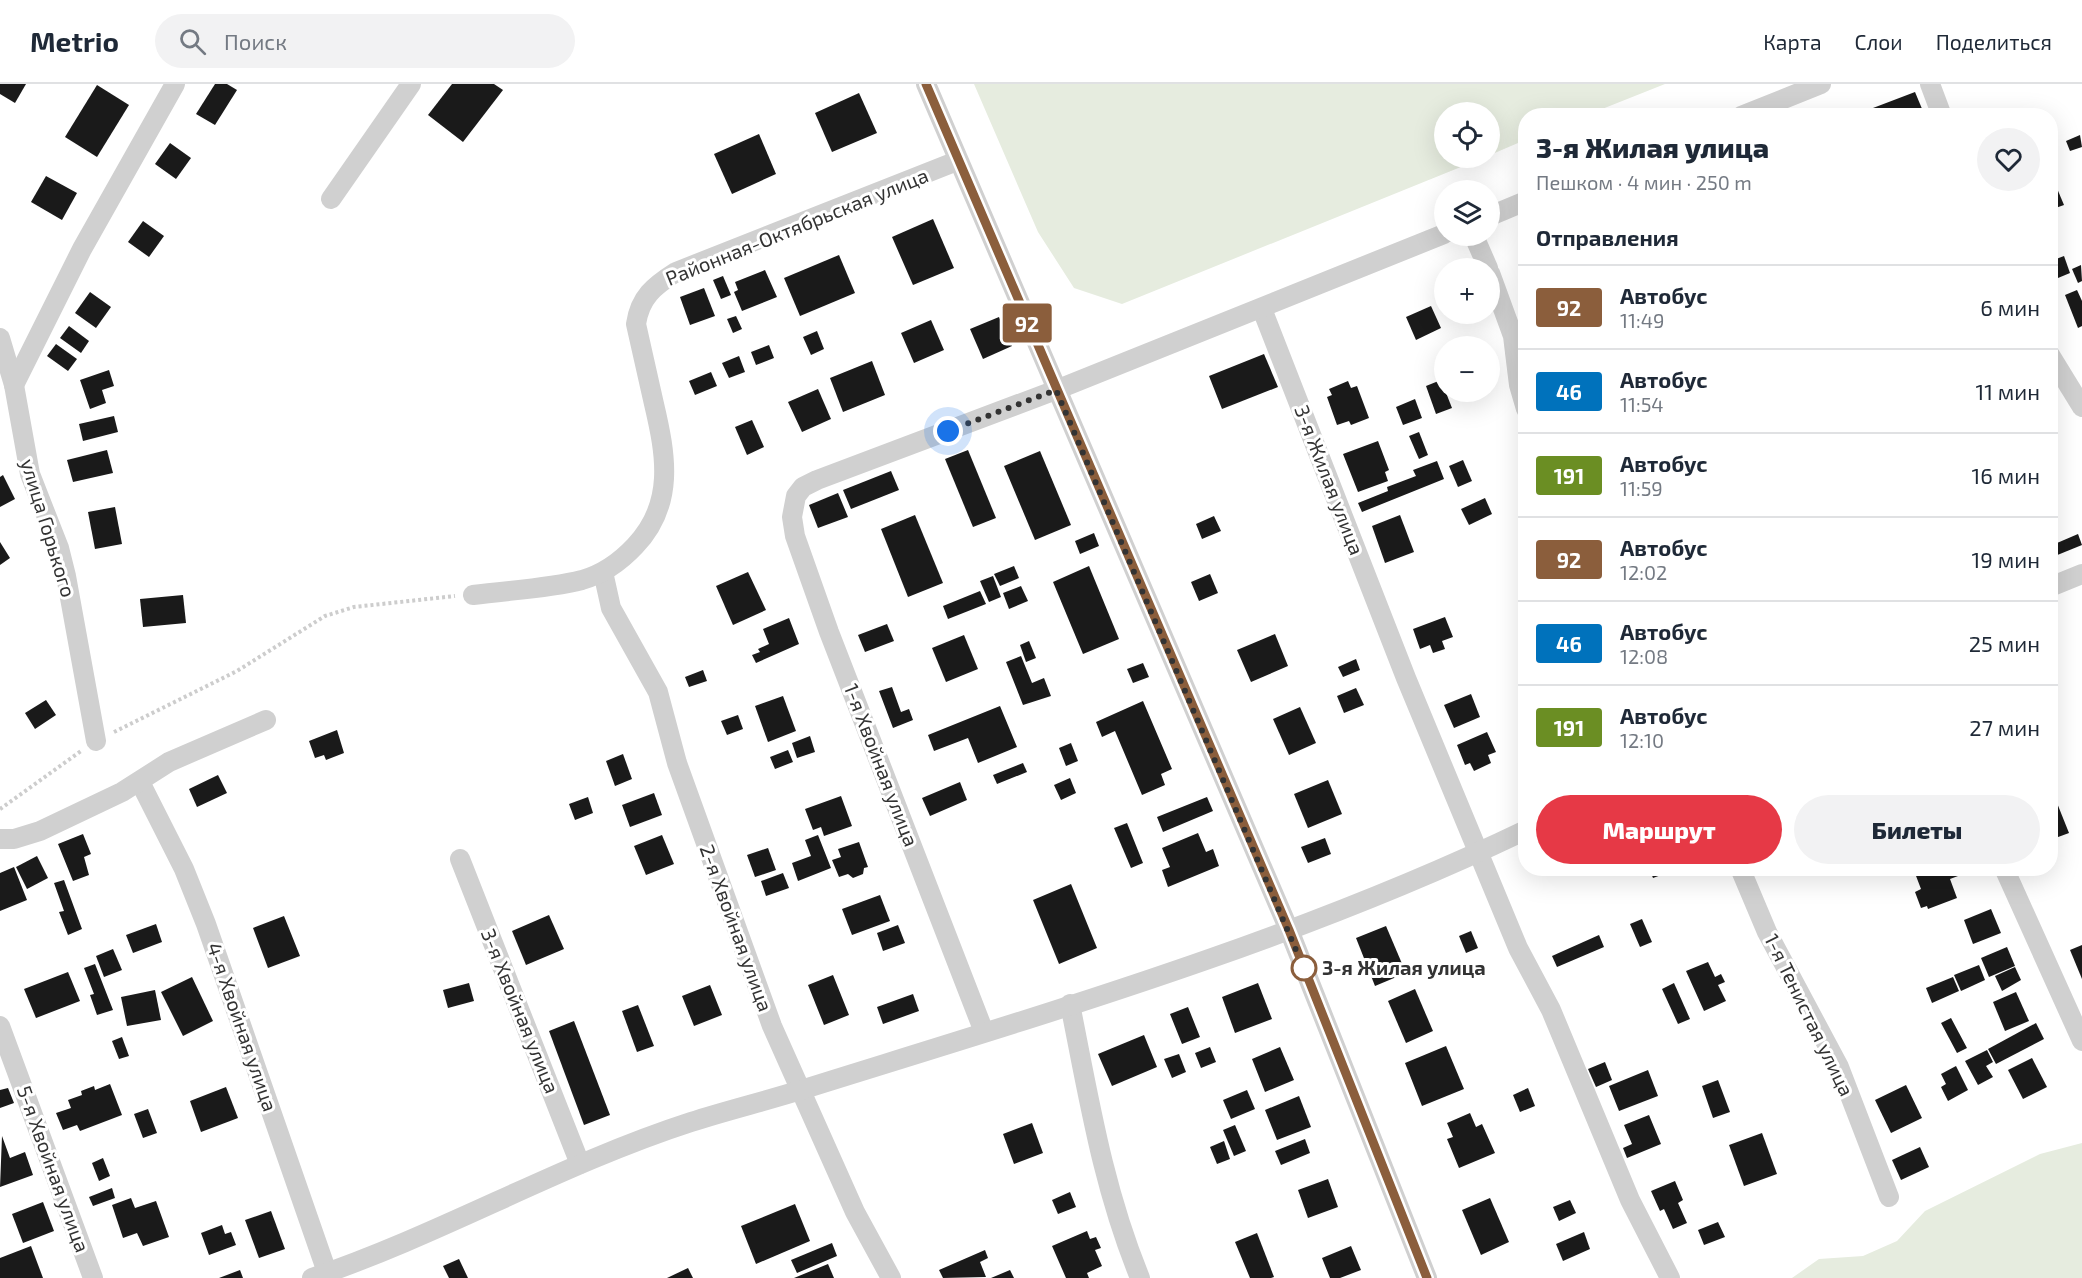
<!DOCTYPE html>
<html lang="ru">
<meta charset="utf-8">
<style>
:root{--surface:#fff;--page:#f2f2f3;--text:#1f2937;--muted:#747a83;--line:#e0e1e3;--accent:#e63946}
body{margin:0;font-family:"Exo 2",sans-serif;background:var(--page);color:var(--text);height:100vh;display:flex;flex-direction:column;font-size:22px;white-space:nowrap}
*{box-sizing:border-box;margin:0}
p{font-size:20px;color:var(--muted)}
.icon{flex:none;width:33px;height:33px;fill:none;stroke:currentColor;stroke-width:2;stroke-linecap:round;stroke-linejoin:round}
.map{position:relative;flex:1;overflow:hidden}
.sheet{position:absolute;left:1518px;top:24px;width:540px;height:768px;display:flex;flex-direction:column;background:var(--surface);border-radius:24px;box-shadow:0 6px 24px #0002}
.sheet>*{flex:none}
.badge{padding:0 12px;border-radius:4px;font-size:21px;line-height:39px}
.controls{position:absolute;left:1434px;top:18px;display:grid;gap:12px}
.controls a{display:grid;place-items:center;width:66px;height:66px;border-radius:50%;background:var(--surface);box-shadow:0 6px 24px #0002;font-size:30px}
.you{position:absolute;width:30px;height:30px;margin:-15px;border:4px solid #fff;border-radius:50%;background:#1a73e8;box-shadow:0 0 0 9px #1a73e833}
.map>.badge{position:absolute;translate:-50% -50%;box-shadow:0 0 0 3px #fff}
h2{padding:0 18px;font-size:22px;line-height:54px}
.round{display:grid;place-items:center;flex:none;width:63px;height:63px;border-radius:32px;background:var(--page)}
.summary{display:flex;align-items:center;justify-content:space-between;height:102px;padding:0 18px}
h1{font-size:28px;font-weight:800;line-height:45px}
.primary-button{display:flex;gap:12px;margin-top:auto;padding:12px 18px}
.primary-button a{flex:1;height:69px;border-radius:36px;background:var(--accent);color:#fff;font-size:24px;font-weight:800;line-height:69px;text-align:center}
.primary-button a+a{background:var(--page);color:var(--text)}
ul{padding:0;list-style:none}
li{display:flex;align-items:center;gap:18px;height:84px;padding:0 18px;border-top:2px solid var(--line)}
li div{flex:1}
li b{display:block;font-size:22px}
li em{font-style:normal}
li .badge{min-width:66px;font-weight:700;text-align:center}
header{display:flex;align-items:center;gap:36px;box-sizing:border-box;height:84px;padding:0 30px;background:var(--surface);border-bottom:2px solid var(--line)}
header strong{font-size:28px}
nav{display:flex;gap:33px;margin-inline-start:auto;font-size:21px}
.search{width:420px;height:54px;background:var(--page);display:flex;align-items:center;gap:15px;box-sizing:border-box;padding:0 21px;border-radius:33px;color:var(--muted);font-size:22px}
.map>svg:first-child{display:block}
</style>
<header>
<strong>Metrio</strong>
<div class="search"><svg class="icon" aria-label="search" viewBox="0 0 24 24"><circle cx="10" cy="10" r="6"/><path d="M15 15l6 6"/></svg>Поиск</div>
<nav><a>Карта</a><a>Слои</a><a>Поделиться</a></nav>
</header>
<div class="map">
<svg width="2082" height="1194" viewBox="0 0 2082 1194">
<rect width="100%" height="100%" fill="#fff"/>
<g fill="#e6ecdf">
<polygon points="974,0 1665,0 1587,31 1526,32 1525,56 1490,71 1490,28 1444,28 1444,74 1483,74 1122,220 1074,204 1038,148"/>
<polygon points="2082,1059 2082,1194 1792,1194 1819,1175 1863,1172 1897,1157 1925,1127 2040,1070"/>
</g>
<g fill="#1a1a1a">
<polygon points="0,0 26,0 15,19 0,10"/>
<polygon points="215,0 227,0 237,6 215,41 196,30"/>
<polygon points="452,0 494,0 503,6 463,58 428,31"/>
<polygon points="97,1 129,21 97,73 65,53"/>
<polygon points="1915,8 1925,32 1875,32 1873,24"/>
<polygon points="859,9 877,49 832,68 815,29"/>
<polygon points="759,50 776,90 732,110 714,70"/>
<polygon points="2080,51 2082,63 2070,67 2066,57"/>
<polygon points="170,59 191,74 176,95 155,80"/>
<polygon points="46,92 77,109 62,136 31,118"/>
<polygon points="2056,102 2064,121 2050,126 2050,104"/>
<polygon points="933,135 954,184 913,201 892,153"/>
<polygon points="143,137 164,152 149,173 128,158"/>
<polygon points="839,171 855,209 800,232 784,194"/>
<polygon points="2064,172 2070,189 2058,194 2051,177"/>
<polygon points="2081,181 2082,197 2078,199 2072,185"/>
<polygon points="765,186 777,213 742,227 734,208 738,206 735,198"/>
<polygon points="723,192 731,211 721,215 713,196"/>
<polygon points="704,204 715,232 690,241 680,213"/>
<polygon points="2077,206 2082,217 2082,242 2078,244 2065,211"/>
<polygon points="90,208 111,223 96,244 75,229"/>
<polygon points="1431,222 1441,244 1416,256 1406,233"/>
<polygon points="736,232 742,245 733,249 727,235"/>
<polygon points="999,233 1012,262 983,275 970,245"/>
<polygon points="931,236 944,266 914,279 901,249"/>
<polygon points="69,242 89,257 81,269 60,254"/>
<polygon points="817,247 824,265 811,271 803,253"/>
<polygon points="56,260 77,275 68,287 47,272"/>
<polygon points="769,261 774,274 756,281 751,268"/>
<polygon points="1264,270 1278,303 1222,325 1209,292"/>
<polygon points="739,272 745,288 729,294 722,279"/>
<polygon points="872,277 885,311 843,328 830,294"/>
<polygon points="109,286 114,302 102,306 106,319 90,325 80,296"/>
<polygon points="711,288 717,302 695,311 689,297"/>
<polygon points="1441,296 1452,324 1436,330 1426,302"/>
<polygon points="1348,297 1351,304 1357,302 1369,334 1351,341 1349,337 1337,341 1327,313 1332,311 1329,305"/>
<polygon points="818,305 831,335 802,348 788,318"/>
<polygon points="1415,315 1422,334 1403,341 1396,323"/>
<polygon points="114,332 118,348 83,357 79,340"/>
<polygon points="752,336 764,363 747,371 735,343"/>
<polygon points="1419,348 1428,371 1419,375 1409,352"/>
<polygon points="1378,357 1389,386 1385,388 1388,397 1358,408 1343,370"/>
<polygon points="107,366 113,389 73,398 67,376"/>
<polygon points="968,366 996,434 973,443 945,375"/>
<polygon points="1040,367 1071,441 1035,456 1004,382"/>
<polygon points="1463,376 1472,397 1458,403 1449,382"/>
<polygon points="1437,377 1444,395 1362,428 1358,419 1388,407 1387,403 1416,392 1413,386"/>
<polygon points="891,387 899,406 851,425 843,406"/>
<polygon points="3,391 15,415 0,423 0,393"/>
<polygon points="838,409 848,433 818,444 809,421"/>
<polygon points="1485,414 1492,430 1469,441 1461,425"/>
<polygon points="115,423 122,460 95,465 88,428"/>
<polygon points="915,431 943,499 908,513 881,445"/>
<polygon points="1400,431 1414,468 1385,479 1372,442"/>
<polygon points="1214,432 1221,447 1202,455 1196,440"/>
<polygon points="1094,449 1099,462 1080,470 1075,457"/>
<polygon points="2078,450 2082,461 2050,474 2050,462"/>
<polygon points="0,458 10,474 0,481"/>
<polygon points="1014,482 1019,494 1000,502 994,490"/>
<polygon points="1089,482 1119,555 1083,570 1053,498"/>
<polygon points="748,488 766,526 733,541 716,502"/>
<polygon points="1210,490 1218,509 1199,517 1191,498"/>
<polygon points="993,492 1001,513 989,518 980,497"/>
<polygon points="1021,502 1028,517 1009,525 1003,509"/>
<polygon points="980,507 986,520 948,535 943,522"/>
<polygon points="183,511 186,539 143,543 140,515"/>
<polygon points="1445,533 1453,553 1442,557 1445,565 1433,569 1430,561 1420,565 1413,545"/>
<polygon points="789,534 799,560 756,579 752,571 760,568 758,565 769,560 763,545"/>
<polygon points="887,540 894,557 865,568 858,551"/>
<polygon points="1275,550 1288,582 1251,598 1237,566"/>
<polygon points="964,551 978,585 946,598 932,564"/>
<polygon points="1029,557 1036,574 1026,578 1020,561"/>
<polygon points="1021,572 1032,599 1044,594 1051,612 1023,621 1006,578"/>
<polygon points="1356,575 1360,586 1343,593 1338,583"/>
<polygon points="1143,579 1149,593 1133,599 1127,585"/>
<polygon points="703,586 707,597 689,603 685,593"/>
<polygon points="892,603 901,628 909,625 913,636 893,644 879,607"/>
<polygon points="1356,604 1364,621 1344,629 1337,612"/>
<polygon points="1471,610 1480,633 1454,644 1444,621"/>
<polygon points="783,612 796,647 768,658 755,622"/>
<polygon points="46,616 56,631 35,645 25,629"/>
<polygon points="1143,617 1172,685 1161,690 1165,701 1142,711 1115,647 1102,653 1096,638"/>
<polygon points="1000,622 1017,663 978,679 968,654 934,667 928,651"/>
<polygon points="1300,623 1316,659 1289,671 1273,635"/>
<polygon points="738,631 743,645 727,651 721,637"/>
<polygon points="337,646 344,669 326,676 324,671 315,674 309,657"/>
<polygon points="1487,648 1496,668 1488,671 1491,679 1474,687 1470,679 1465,681 1457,661"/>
<polygon points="810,652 815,668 797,674 792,659"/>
<polygon points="1071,659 1078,677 1066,682 1059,664"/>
<polygon points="788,666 793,678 775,685 770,673"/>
<polygon points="623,670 632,695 615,702 606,677"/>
<polygon points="1023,679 1027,688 997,700 993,691"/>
<polygon points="218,691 227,709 197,723 189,705"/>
<polygon points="1070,694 1076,709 1061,716 1054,701"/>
<polygon points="1328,696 1342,730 1308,744 1294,710"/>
<polygon points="960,698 967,716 930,732 922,714"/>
<polygon points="654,709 662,731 630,743 622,721"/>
<polygon points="2053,709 2069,749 2050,756 2050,710"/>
<polygon points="841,712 852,742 824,752 821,743 813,746 805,725"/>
<polygon points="588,713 593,729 575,736 569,720"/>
<polygon points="1207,713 1213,727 1163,748 1157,733"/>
<polygon points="1127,739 1143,779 1131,784 1114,744"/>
<polygon points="1198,749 1206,768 1213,765 1219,782 1168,803 1162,786 1170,783 1162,764"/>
<polygon points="83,750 91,770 84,773 89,791 73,797 58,760"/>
<polygon points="662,751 674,780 646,791 634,762"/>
<polygon points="818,751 831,784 798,797 792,779 811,772 805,756"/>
<polygon points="1325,754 1331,770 1308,779 1301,763"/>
<polygon points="859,758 868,783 864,784 863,790 853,794 848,790 839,793 832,776 841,773 838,765"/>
<polygon points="768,764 776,786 755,793 747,771"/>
<polygon points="37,772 48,794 27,805 16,783"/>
<polygon points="14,783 27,816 0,827 0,789"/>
<polygon points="1649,784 1680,784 1653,794"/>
<polygon points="1913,784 1955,784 1958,792 1950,795 1957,814 1928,825 1927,822 1921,824 1915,808 1921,805"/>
<polygon points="783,789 789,804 766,812 761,797"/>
<polygon points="64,796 82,845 68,851 59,828 64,827 54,799"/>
<polygon points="1071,800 1097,864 1059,880 1033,816"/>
<polygon points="880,811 890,837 852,851 842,825"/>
<polygon points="1991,825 2001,849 1973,860 1964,836"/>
<polygon points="549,831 564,865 526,881 512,847"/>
<polygon points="284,832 300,872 268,884 253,844"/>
<polygon points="1642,835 1652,858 1640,863 1630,840"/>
<polygon points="156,840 162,858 133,869 126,851"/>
<polygon points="898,841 905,859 883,867 877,849"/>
<polygon points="1386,842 1406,889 1375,902 1356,854"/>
<polygon points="1471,847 1478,864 1466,869 1459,852"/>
<polygon points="1599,851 1604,863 1557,883 1552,872"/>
<polygon points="2082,861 2082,895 2070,866"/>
<polygon points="2007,863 2015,882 1989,893 1981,874"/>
<polygon points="113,865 122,886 104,893 96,872"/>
<polygon points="1708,878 1715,893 1721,890 1725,898 1718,901 1726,917 1704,927 1686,887"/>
<polygon points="95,880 113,926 97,931 90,911 94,910 84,884"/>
<polygon points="1979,881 1985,896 1961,907 1954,891"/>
<polygon points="2015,883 2021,896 2002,907 1995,892"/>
<polygon points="68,888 80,917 36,934 24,905"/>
<polygon points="833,891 849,931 824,941 808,901"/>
<polygon points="192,893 213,937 183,952 161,908"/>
<polygon points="1953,893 1959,907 1932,919 1926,904"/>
<polygon points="469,899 474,917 448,924 443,906"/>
<polygon points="1258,899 1272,935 1235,949 1222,913"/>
<polygon points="1674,899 1690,935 1678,940 1662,905"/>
<polygon points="710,901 722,931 694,942 682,912"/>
<polygon points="1415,905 1433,947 1406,959 1388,917"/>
<polygon points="155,906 161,936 127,942 121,913"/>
<polygon points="2016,908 2029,937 2005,947 1993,918"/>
<polygon points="913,910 919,927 883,940 877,923"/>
<polygon points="638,921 654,962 637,968 622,927"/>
<polygon points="1188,923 1200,953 1182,960 1170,930"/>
<polygon points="1951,934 1967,964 1957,969 1941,939"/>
<polygon points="574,937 610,1031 584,1041 549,947"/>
<polygon points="2036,939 2044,955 1996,980 1988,965"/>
<polygon points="1144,951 1157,983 1112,1002 1098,970"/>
<polygon points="122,953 129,972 119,975 112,957"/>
<polygon points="1446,962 1464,1005 1422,1022 1405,979"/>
<polygon points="1210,963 1216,978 1201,984 1195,969"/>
<polygon points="1280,963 1294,996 1265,1008 1252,975"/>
<polygon points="1987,966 1993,978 1986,982 1993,993 1978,1001 1965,977"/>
<polygon points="1179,970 1186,988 1172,994 1164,975"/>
<polygon points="2032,974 2047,1003 2023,1015 2008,986"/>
<polygon points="1605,978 1612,996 1596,1003 1588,985"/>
<polygon points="1956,982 1968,1006 1948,1017 1941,1003 1946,1000 1941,990"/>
<polygon points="1648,986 1658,1012 1619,1027 1609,1002"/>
<polygon points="1718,996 1730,1028 1713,1034 1702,1002"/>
<polygon points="110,1000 122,1031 80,1047 77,1041 63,1046 56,1029 71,1024 68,1016 82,1011 81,1007 94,1002 95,1006"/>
<polygon points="1906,1001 1922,1034 1891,1049 1875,1016"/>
<polygon points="226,1003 238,1034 201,1048 190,1017"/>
<polygon points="8,1004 14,1019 0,1024 0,1006"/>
<polygon points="1528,1004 1535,1022 1520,1028 1513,1011"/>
<polygon points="1247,1006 1255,1025 1231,1035 1223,1016"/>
<polygon points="1299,1012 1311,1043 1277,1056 1265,1026"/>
<polygon points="148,1025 157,1049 143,1054 134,1030"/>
<polygon points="1470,1029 1476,1043 1482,1040 1495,1069 1459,1084 1447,1055 1453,1053 1447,1039"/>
<polygon points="1649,1031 1661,1060 1627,1074 1623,1064 1632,1060 1624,1041"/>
<polygon points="1032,1039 1043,1069 1014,1080 1003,1050"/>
<polygon points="1235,1041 1246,1067 1234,1072 1223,1046"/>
<polygon points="1762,1049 1777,1090 1744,1102 1729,1061"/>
<polygon points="2,1052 10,1074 25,1068 33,1091 0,1103"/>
<polygon points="1305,1055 1310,1069 1281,1081 1275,1067"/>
<polygon points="1224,1057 1230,1075 1217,1080 1210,1063"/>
<polygon points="1920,1063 1929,1083 1901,1096 1892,1076"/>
<polygon points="103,1074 110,1092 99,1097 92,1079"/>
<polygon points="1328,1095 1338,1123 1308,1134 1298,1106"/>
<polygon points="1675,1097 1683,1116 1678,1119 1687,1139 1673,1145 1664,1125 1660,1127 1651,1107"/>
<polygon points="112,1104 115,1114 93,1122 89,1113"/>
<polygon points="1070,1108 1076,1123 1058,1130 1052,1116"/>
<polygon points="131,1114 135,1124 156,1117 169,1153 143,1162 137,1149 123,1154 112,1121"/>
<polygon points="1490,1114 1509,1158 1481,1171 1462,1126"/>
<polygon points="1570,1116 1576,1129 1559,1137 1553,1123"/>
<polygon points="43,1118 54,1147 23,1159 12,1130"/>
<polygon points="795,1120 810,1157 756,1180 741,1142"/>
<polygon points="271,1127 285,1165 259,1174 245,1136"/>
<polygon points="1718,1138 1725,1153 1704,1161 1698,1146"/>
<polygon points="222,1141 225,1150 231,1148 236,1161 209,1171 201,1149"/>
<polygon points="1087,1147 1090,1155 1096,1153 1101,1164 1095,1166 1102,1182 1087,1189 1089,1194 1066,1194 1052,1162"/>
<polygon points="1584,1148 1590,1165 1563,1177 1556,1160"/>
<polygon points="1257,1149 1274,1193 1271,1194 1250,1194 1235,1158"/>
<polygon points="832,1159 837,1172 797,1189 791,1176"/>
<polygon points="31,1162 43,1194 0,1194 0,1174"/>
<polygon points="1351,1162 1361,1186 1340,1194 1330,1194 1322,1174"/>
<polygon points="985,1166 988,1174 980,1178 986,1193 943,1194 939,1186"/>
<polygon points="459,1175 468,1194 449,1194 443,1182"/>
<polygon points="828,1180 834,1194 794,1194"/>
<polygon points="688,1184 693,1194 667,1194"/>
<polygon points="240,1186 243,1194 219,1194"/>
<polygon points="1010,1186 1014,1194 991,1194"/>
</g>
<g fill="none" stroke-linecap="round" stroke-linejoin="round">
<g stroke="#cdcdcd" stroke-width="4" stroke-dasharray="3 3" stroke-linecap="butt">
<polyline points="114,648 237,587 325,532 354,523 455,512"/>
<polyline points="0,725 81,667"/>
</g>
<g stroke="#d0d0d0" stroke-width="20">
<polyline points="926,0 1289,846 1427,1194"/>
<polyline points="1930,0 1942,32"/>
<polyline points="1741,32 1821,0"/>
<polyline points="331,115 411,0"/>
<polyline points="1490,132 1526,117"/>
<polyline points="1474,152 1488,184"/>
<polyline points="1490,189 1513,252 1519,301 1526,325"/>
<polyline points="1262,225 1406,594 1518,864 1551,926 1630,1116 1670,1194"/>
<polyline points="0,254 14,301 30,390 59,464 66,492 96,657"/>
<polyline points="2050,271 2082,323"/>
<polyline points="14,301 82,165 175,0"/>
<polyline points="603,488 611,524 658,608 677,679 772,942 855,1128 891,1194"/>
<polyline points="2050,503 2082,490"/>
<path d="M 473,511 C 509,506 547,505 582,496 C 603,490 620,478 635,462 C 675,420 666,371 654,320 C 648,294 642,267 636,240 C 640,213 654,202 676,188 L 957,77"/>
<polyline points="140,698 184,785 206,840 329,1194"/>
<polyline points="0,755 14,755 40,747 122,708 169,678 266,636"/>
<polyline points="460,775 580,1080"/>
<polyline points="1740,784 1767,848 1839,983 1889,1113"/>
<polyline points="2004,784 2082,957"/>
<path d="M 1070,920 C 1089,1015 1103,1104 1140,1194"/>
<polyline points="0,942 93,1194"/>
<polyline points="984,948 829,548 795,452 792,433 796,412 803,403 817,396 1056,306 1444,150"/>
<path d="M 312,1194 C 442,1150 561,1080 691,1038 C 728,1026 766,1017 804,1005 C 1047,929 1295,857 1526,746"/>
</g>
</g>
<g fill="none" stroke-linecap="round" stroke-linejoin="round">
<g stroke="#fff" stroke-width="14">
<polyline id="line" points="926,0 1289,846 1427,1194"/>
</g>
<use href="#line" stroke="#8b5e3c" stroke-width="9"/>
<polyline stroke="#333" stroke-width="6" stroke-dasharray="0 10.8" points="948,347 1056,306 1305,887 1304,884"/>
</g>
<circle fill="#fff" stroke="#8b5e3c" stroke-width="3" cx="1304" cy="884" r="12"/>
<g text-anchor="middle" stroke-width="6" stroke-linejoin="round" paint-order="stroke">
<g font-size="20" fill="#333" stroke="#fff">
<text transform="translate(797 143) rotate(-22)" y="7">Районная-Октябрьская улица</text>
<text transform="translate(1329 396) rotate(69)" y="7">3-я Жилая улица</text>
<text transform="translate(48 444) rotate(73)" y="7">улица Горького</text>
<text transform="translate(881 681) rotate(69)" y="7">1-я Хвойная улица</text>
<text transform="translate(736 844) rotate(70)" y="7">2-я Хвойная улица</text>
<text transform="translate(520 927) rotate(68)" y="7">3-я Хвойная улица</text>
<text transform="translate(1809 931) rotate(64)" y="7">1-я Тенистая улица</text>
<text transform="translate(242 943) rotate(71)" y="7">4-я Хвойная улица</text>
<text transform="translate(53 1085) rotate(70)" y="7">5-я Хвойная улица</text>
</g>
<g font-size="20" font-weight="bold" fill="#333" stroke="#fff" text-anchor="start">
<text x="1322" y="891">3-я Жилая улица</text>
</g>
</g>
</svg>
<div class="controls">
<a><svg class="icon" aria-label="locate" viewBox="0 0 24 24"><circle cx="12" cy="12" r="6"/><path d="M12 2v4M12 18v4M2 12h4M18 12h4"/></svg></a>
<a><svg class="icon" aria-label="layers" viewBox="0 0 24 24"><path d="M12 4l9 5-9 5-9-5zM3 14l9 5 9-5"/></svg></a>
<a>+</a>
<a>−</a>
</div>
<div class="you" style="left:948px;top:347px"></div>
<b class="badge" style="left:1027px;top:239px;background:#8b5e3c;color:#fff">92</b>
<section class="sheet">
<div class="summary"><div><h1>3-я Жилая улица</h1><p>Пешком · 4 мин · 250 m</p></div><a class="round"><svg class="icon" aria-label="heart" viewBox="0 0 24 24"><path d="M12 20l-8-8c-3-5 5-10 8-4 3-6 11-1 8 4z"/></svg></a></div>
<h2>Отправления</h2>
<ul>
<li><span class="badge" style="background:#8b5e3c;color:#fff">92</span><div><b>Автобус</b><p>11:49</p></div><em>6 мин</em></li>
<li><span class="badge" style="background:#0072bc;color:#fff">46</span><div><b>Автобус</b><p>11:54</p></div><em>11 мин</em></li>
<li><span class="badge" style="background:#6b8e23;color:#fff">191</span><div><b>Автобус</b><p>11:59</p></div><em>16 мин</em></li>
<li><span class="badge" style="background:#8b5e3c;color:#fff">92</span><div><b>Автобус</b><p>12:02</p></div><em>19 мин</em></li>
<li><span class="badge" style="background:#0072bc;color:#fff">46</span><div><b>Автобус</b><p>12:08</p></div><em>25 мин</em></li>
<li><span class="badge" style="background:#6b8e23;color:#fff">191</span><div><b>Автобус</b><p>12:10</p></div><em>27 мин</em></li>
</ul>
<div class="primary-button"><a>Маршрут</a><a>Билеты</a></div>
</section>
</div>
